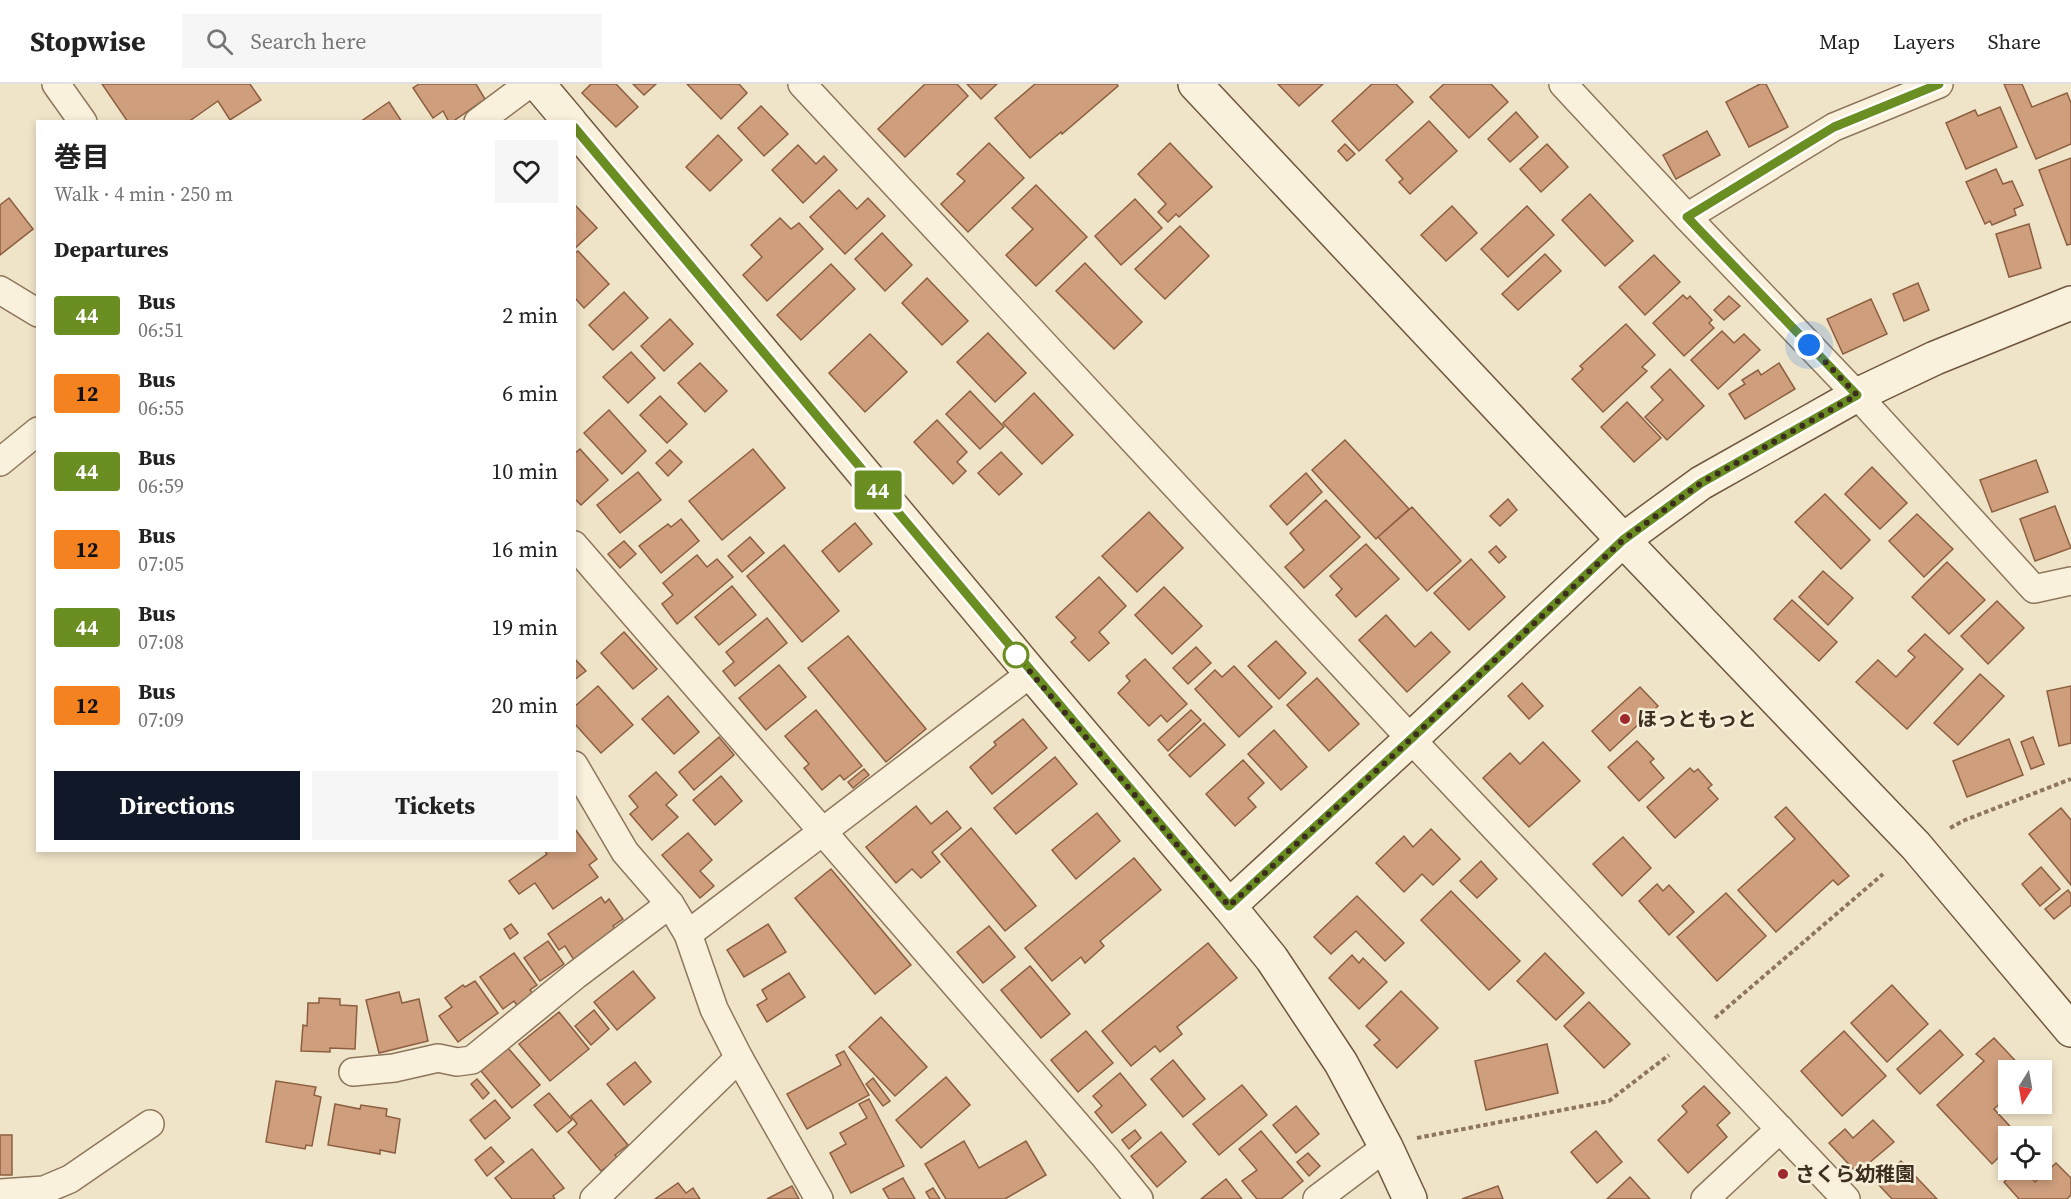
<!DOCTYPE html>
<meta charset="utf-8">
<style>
:root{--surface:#fff;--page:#f6f6f6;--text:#222;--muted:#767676;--line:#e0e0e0;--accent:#111827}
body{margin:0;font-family:"Source Serif 4","Noto Sans JP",serif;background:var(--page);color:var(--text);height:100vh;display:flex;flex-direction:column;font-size:22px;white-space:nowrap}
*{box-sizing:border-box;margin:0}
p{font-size:20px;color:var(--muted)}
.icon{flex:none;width:33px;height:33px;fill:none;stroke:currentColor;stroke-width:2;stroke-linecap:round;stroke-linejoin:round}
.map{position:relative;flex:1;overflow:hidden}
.drawer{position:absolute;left:36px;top:36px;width:540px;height:732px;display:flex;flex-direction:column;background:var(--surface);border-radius:0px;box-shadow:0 3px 9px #0003}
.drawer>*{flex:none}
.badge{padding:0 12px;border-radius:4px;font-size:21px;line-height:39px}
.needle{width:39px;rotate:191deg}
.tools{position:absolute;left:1998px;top:976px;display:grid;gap:12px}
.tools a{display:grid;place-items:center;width:54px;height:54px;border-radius:0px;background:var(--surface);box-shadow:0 3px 9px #0003;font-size:30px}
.you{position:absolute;width:30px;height:30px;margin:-15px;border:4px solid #fff;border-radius:50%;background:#1a73e8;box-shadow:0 0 0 9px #1a73e833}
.map>.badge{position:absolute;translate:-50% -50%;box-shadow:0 0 0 3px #fff}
h2{padding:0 18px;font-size:22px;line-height:54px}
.round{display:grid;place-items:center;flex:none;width:63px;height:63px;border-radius:0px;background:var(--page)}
.summary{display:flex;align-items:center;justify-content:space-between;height:102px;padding:0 18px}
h1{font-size:28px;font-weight:700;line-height:45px}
.button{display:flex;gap:12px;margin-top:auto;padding:12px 18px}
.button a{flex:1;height:69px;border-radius:0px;background:var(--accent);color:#fff;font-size:24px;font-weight:700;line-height:69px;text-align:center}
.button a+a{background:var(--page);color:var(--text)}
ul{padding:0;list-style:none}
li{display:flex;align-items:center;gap:18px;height:78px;padding:0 18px}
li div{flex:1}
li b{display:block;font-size:22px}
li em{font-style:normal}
li .badge{min-width:66px;font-weight:700;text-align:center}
header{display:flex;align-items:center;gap:36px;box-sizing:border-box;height:84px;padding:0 30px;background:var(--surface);border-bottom:2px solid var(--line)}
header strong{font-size:28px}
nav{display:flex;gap:33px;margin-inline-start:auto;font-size:21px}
.search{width:420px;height:54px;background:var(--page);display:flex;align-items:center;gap:15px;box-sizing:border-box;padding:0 21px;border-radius:0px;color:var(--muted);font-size:22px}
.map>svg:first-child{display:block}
</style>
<header>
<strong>Stopwise</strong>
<div class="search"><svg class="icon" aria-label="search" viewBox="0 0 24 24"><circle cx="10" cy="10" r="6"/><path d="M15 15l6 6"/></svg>Search here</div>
<nav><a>Map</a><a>Layers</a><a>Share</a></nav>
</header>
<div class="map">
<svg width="2071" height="1115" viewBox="0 0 2071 1115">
<rect width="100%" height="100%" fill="#f0e4c8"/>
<g fill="#cf9f7d" stroke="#8d5f41" stroke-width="1.5">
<polygon points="102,0 250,0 261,16 230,36 218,17 188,38 128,38"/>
<polygon points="419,0 476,0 485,15 452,38 449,38 443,27 433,34 413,4"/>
<polygon points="591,0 616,0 638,23 616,43 582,9"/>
<polygon points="633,0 656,0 644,11"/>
<polygon points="687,0 739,0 747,9 721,35"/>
<polygon points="925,0 957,0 968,12 905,73 878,45"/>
<polygon points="967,0 997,0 981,15"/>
<polygon points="1035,0 1117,0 1118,2 1062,50 1061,48 1030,74 995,34"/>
<polygon points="1278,0 1323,0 1299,22"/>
<polygon points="1372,0 1396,0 1413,18 1359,67 1332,37"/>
<polygon points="1444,0 1491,0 1508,18 1469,54 1430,13"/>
<polygon points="1760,0 1766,0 1788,43 1749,63 1726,18"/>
<polygon points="2004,0 2022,0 2032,23 2067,9 2071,19 2071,60 2036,75"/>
<polygon points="389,18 402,38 360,38"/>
<polygon points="761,22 788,50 764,72 738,44"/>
<polygon points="2000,23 2017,63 1966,85 1946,39 1975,26 1978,32"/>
<polygon points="1516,28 1538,53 1510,78 1488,55"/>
<polygon points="1429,37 1457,67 1410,110 1399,98 1403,95 1386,76"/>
<polygon points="1707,47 1720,71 1676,95 1663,71"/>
<polygon points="718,51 742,76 710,107 686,83"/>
<polygon points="989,59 1024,94 968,148 941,120 965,97 957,90"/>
<polygon points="1170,59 1212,103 1179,133 1176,130 1168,138 1158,128 1166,120 1138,90"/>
<polygon points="1345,60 1355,70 1347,77 1338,67"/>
<polygon points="1547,60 1568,83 1541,108 1520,85"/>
<polygon points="798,61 816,80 824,72 837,86 803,119 772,86"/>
<polygon points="2071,74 2071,160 2067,161 2039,86"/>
<polygon points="1996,85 2003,100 2012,97 2023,121 2014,125 2016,131 1992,141 1990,137 1985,140 1966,98"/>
<polygon points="1036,101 1087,153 1036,202 1006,171 1033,145 1012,124"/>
<polygon points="839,106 857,125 868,114 885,132 845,170 810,133"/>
<polygon points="1590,110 1633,157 1605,182 1562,136"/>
<polygon points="9,114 33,145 0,171 0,121"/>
<polygon points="1135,115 1162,144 1121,181 1095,152"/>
<polygon points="574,120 597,144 574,165"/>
<polygon points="1452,122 1477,149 1446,177 1421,151"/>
<polygon points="1527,122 1554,151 1508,193 1481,165"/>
<polygon points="780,134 791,145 799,139 823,165 767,217 743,191 762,173 751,161"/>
<polygon points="2029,140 2041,184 2009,193 1996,150"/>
<polygon points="1180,142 1209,172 1165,215 1135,185"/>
<polygon points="882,149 912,181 885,207 855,175"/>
<polygon points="578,167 609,200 584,224 574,213 574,170"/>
<polygon points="1545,170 1561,187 1518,226 1502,210"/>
<polygon points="1654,171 1680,198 1645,231 1619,203"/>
<polygon points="1085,179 1142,238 1114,265 1056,207"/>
<polygon points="831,180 855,205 801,256 777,231"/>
<polygon points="927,194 968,237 942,261 902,219"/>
<polygon points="1918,199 1929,226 1904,237 1893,210"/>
<polygon points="624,208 648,234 613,266 589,241"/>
<polygon points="1683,211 1687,215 1690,212 1712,236 1709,239 1714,244 1684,272 1653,239"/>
<polygon points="1729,212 1740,222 1724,236 1714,226"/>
<polygon points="1871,215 1887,250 1843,270 1827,235"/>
<polygon points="670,235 693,260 664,287 641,262"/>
<polygon points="1626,240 1655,271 1642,283 1647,287 1603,328 1572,295 1583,285 1580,282"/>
<polygon points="1722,247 1734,259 1744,250 1760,266 1718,305 1691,276"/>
<polygon points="988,249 1026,289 995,318 957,278"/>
<polygon points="870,250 907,288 865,328 829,289"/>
<polygon points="631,268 655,294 628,319 603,293"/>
<polygon points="700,279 727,307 705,328 678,299"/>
<polygon points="1779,279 1795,305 1745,335 1729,310 1745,300 1742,296 1758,286 1761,291"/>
<polygon points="1670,285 1704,322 1667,356 1645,333 1663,316 1651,303"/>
<polygon points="970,307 1004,343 980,365 946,330"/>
<polygon points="1034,309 1073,351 1042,380 1003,339"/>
<polygon points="660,312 687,340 667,359 640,331"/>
<polygon points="1627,318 1661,354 1634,378 1601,343"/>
<polygon points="609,326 646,367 622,390 584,349"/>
<polygon points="937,336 967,368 957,378 966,387 953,400 914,358"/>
<polygon points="1345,356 1409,425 1376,455 1312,386"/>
<polygon points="580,365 608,396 581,421 574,414 574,370"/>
<polygon points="753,365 785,404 722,456 689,417"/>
<polygon points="670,366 682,378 668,392 656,379"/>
<polygon points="1001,368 1022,390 999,411 978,389"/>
<polygon points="2036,376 2048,408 1992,428 1980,396"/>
<polygon points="1872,383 1907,419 1880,445 1845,410"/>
<polygon points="638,388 661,416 620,449 597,421"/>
<polygon points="1306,389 1322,408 1287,441 1270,422"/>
<polygon points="1825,410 1870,456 1841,485 1795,438"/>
<polygon points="1508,415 1517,426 1500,442 1490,432"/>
<polygon points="1326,416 1360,453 1304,504 1285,483 1304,466 1290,449"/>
<polygon points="2055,422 2071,464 2035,477 2020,435"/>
<polygon points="1412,423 1461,477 1427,507 1378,453"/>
<polygon points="1149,428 1183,464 1137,508 1102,472"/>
<polygon points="1917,430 1953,465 1924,493 1889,457"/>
<polygon points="681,435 699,457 661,489 639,462 668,440 671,443"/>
<polygon points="855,439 872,460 839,488 822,467"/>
<polygon points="750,453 764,469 742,488 728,472"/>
<polygon points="624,457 636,470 620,484 608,470"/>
<polygon points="1366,460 1399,495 1356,533 1336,511 1342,505 1330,492"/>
<polygon points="784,461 839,527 802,558 747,492"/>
<polygon points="1496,462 1506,473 1499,479 1489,468"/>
<polygon points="697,471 707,483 717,475 733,493 677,540 662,520 673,511 663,499"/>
<polygon points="1471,475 1505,513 1469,546 1434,509"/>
<polygon points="1947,478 1985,516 1949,550 1912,513"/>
<polygon points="1823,487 1853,514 1828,541 1799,513"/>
<polygon points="1099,493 1126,522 1099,548 1109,559 1089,577 1071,558 1076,554 1056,533"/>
<polygon points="732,502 756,531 719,561 695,533"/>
<polygon points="1164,503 1202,542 1172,570 1135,531"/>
<polygon points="1792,516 1837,558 1819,577 1774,535"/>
<polygon points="1997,517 2024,544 1988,580 1961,552"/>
<polygon points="1386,531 1415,563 1431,548 1450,568 1407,608 1359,556"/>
<polygon points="767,534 787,559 735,602 723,587 734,578 726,568"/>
<polygon points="624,548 657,585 633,605 601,569"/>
<polygon points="1925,550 1963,585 1907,645 1856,598 1878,576 1896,593 1915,573 1908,567"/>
<polygon points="848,552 926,645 886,678 808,584"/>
<polygon points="1276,557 1306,589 1279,615 1248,582"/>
<polygon points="1196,563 1211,579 1188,600 1173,584"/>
<polygon points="574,574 586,587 574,596"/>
<polygon points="1145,575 1187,620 1167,638 1161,631 1149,642 1118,609 1130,597 1126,592"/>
<polygon points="779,581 806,613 766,646 739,614"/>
<polygon points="1234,582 1272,623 1239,653 1195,605 1215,586 1222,593"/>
<polygon points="1980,590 2004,612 1958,661 1934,639"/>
<polygon points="1317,594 1359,640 1329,667 1287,621"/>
<polygon points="1522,599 1543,622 1529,635 1508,612"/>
<polygon points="598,602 633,641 601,669 574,639 574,623"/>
<polygon points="2071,602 2071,659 2059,662 2047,607"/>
<polygon points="1640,603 1658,622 1610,667 1592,647"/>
<polygon points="668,612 699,648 674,670 642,635"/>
<polygon points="816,626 862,682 844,696 840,691 822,706 804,684 809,680 785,652"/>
<polygon points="1191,626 1201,636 1168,667 1158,656"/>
<polygon points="1023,635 1047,664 992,710 970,683 996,661 994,658"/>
<polygon points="1204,639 1225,661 1190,693 1169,671"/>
<polygon points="1274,646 1307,683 1281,706 1248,670"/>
<polygon points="719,653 734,671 694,706 679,688"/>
<polygon points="2033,653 2044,680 2031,685 2021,658"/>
<polygon points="2009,655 2023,691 1967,713 1953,677"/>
<polygon points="1637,657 1654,675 1650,678 1664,694 1639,717 1608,683"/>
<polygon points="1543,658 1580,697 1529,743 1483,694 1510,669 1520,680"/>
<polygon points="1055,673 1077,700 1016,750 994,724"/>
<polygon points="1243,676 1264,699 1248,714 1256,723 1235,742 1206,710"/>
<polygon points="1690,684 1694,688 1698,685 1712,701 1708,704 1718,715 1675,754 1647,723"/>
<polygon points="864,685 869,691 853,704 848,698"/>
<polygon points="656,688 677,711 666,721 678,733 652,756 630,730 638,723 629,712"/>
<polygon points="721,692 742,717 715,741 693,716"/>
<polygon points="916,722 931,740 947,727 961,744 932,768 940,778 921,794 912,785 896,799 866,763"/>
<polygon points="1786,723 1849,792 1838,801 1833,796 1776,848 1738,806 1795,755 1775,733"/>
<polygon points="2061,724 2071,736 2071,801 2029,750"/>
<polygon points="1097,729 1120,757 1076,795 1052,766"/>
<polygon points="971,744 1036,822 1005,847 941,770"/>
<polygon points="575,745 597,775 589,781 598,793 553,825 535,799 519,810 509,797 547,770 544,766 574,766"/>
<polygon points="1431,745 1460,775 1433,801 1422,790 1404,808 1376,779 1404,752 1413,763"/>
<polygon points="688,749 712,776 700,787 714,802 700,814 662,771"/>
<polygon points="1623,753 1651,784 1622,812 1593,780"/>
<polygon points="1134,774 1161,806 1100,857 1104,862 1085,879 1081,873 1052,897 1025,864"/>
<polygon points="1481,777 1497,795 1477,814 1460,797"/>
<polygon points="2041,783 2060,805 2040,822 2022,800"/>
<polygon points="831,785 911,881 875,910 795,814"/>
<polygon points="1657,800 1663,807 1669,801 1694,828 1669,851 1639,817"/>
<polygon points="2068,806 2071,810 2071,821 2054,835 2045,825"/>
<polygon points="1451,807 1520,877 1489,906 1421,836"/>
<polygon points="1726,809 1766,852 1717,897 1677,853"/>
<polygon points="1357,812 1404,859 1385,877 1356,847 1331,870 1314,853"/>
<polygon points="601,813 605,819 609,815 623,835 613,842 616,846 574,876 565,862 559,866 548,850"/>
<polygon points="511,840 518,849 510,855 504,845"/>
<polygon points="768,840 786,868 744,893 727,866"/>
<polygon points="989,842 1015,873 983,899 957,868"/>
<polygon points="548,857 564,880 540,897 524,874"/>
<polygon points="1208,859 1237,894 1177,943 1182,950 1160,968 1155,962 1131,982 1102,947"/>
<polygon points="514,869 537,901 530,906 534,911 518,923 514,917 503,925 480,893"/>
<polygon points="1545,869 1584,909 1556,936 1517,897"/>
<polygon points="1352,871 1359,879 1363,874 1387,898 1359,925 1329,894"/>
<polygon points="1030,882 1070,930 1041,954 1001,906"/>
<polygon points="633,887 655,914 617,946 594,918"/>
<polygon points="789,889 805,913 767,938 757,921 767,915 762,906"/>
<polygon points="475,897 498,929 458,958 439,932 452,923 445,914 463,901 465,903"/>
<polygon points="1892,901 1928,940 1887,978 1851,939"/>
<polygon points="1401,907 1438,944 1397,984 1374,961 1380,956 1366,942"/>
<polygon points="399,908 402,919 419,915 428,957 379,969 366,916"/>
<polygon points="319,914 340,915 340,921 357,922 355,965 330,964 330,968 301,967 303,941 307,942 308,919 319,919"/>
<polygon points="1589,918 1630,960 1604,984 1564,942"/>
<polygon points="594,926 609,945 591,961 575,942"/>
<polygon points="559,928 589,965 550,997 519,960"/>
<polygon points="881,933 927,983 895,1012 849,963"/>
<polygon points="1940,946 1963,971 1920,1010 1897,985"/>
<polygon points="1086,947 1113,979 1078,1008 1051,976"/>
<polygon points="1844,947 1886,992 1842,1032 1801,987"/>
<polygon points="1994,954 2025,987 2008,987 2008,1012 1994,1025 2020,1053 2008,1053 2008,1064 1992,1080 1937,1021 1984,977 1976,970"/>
<polygon points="1547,960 1558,1009 1486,1026 1475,977"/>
<polygon points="508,964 540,1001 512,1024 481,987"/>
<polygon points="844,967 869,1011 807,1045 787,1010 841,981 836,971"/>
<polygon points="1173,976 1205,1015 1183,1033 1151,995"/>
<polygon points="635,978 651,998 624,1021 607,1000"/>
<polygon points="1120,989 1146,1021 1112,1049 1095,1028 1102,1022 1093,1012"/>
<polygon points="946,993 970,1021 921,1064 896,1036"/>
<polygon points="873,994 890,1017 883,1022 866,1000"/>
<polygon points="477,995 489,1009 483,1015 471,1000"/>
<polygon points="276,997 316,1003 314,1011 321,1013 312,1062 306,1061 305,1065 266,1058"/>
<polygon points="1242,1001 1267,1031 1219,1071 1193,1040"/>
<polygon points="1704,1002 1730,1029 1717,1041 1727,1053 1688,1089 1658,1056 1687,1028 1682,1022"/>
<polygon points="549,1009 572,1036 557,1048 534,1021"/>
<polygon points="869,1015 904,1082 851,1109 830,1069 846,1060 840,1049 867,1034 859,1020"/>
<polygon points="495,1016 510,1034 485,1055 470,1036"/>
<polygon points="591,1016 628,1061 615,1071 618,1074 601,1087 568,1048 577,1040 571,1032"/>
<polygon points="335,1020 360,1025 361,1021 387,1025 386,1032 400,1035 395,1069 380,1066 380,1070 328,1061"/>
<polygon points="1296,1022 1319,1050 1296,1069 1273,1041"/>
<polygon points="1873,1036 1894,1058 1857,1089 1829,1059 1845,1045 1853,1054"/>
<polygon points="1135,1046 1141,1054 1129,1065 1122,1056"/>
<polygon points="1261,1047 1303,1097 1281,1115 1257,1115 1242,1097 1257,1086 1239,1065"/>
<polygon points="1596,1047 1622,1078 1597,1099 1571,1068"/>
<polygon points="1161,1048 1186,1078 1157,1103 1131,1072"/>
<rect x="0" y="1051" width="12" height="40"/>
<polygon points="964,1057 979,1084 1026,1057 1046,1091 1005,1115 946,1115 925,1080"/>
<polygon points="491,1063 504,1078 487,1092 475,1076"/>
<polygon points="532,1065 564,1104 553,1112 555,1115 512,1115 495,1094"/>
<polygon points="1308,1069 1320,1082 1309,1092 1297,1078"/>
<polygon points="1901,1077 1937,1115 1892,1115 1877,1099"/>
<polygon points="2056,1079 2071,1094 2071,1111 2067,1115 2019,1115 2004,1098 2017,1086 2025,1086 2035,1098"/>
<polygon points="1630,1093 1650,1115 1607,1115"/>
<polygon points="903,1094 915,1115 889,1115 883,1105"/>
<polygon points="1226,1095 1242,1115 1201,1115"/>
<polygon points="678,1099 686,1109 693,1104 700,1115 655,1115"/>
<polygon points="792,1102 799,1115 767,1115"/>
<polygon points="1498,1102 1503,1115 1462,1115"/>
<polygon points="933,1104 940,1115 930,1115 926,1108"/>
</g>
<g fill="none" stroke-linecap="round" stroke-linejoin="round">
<g stroke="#8d765c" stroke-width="30">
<g id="street">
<polyline points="56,0 83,38"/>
<polyline points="802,0 1424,669 1846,1115"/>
<polyline points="1563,0 1687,133 1857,311 2034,505 2071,497"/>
<polyline points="478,38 529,0"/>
<polyline points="1687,133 1834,43 1939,0"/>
<polyline points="0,206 38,229"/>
<polyline points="0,378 38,347"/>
<polyline points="574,461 1105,1073 1139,1115"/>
<polyline points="574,681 625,768 670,820 688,850 714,925 739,974 819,1115"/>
<polyline points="688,850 1031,589"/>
<polyline points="353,988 394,984 438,974 457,978 472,976 576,891 670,820"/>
<polyline points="0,1109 44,1106 70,1095 150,1040"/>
<polyline points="594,1115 739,974"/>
<polyline points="1317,1115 1386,1063"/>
<polyline points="1705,1115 1780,1045"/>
</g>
</g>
<g stroke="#6f573f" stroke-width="36">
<g id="secondary">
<polyline points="538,0 570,38"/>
<polyline points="1195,0 1623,456 1916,762 2071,946"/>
<polyline points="574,43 1031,589 1229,822 1272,875 1341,979 1386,1063 1410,1115"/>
<polyline points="1229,822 1411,655 1623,456 1701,399 1857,311 1935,274 2071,219"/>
</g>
</g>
<g stroke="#8d765c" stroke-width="4" stroke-dasharray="4.5 3" stroke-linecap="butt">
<polyline points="1950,744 1965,736 2071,695"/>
<polyline points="1715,934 1883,790"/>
<polyline points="1417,1054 1609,1017 1669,971"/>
</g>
<use href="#street" stroke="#faf1dc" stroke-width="27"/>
<use href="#secondary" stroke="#faf1dc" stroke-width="33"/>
</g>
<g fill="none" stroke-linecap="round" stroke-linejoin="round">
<g stroke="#fff" stroke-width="14">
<polyline id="line" points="574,43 1229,822 1411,655 1623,456 1701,399 1857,311 1687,133 1834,43 1939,0"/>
</g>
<use href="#line" stroke="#6b8e23" stroke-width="9"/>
<polyline stroke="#3d2e20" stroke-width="6" stroke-dasharray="0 10.8" points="1016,571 1229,822 1411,655 1623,456 1701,399 1857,311 1809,261"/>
</g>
<circle fill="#fff" stroke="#6b8e23" stroke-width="3" cx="1016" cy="571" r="12"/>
<g fill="#9e2a2b" stroke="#f7eed8" stroke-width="2">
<circle cx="1625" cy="635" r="6"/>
<circle cx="1783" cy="1090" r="6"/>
</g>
<g text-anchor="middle" stroke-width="5" stroke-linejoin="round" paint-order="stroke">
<g font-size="20" font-weight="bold" fill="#3d2e20" stroke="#f7eed8" text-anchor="start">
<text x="1637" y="642">ほっともっと</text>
<text x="1795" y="1097">さくら幼稚園</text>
</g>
</g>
</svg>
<div class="tools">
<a><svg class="needle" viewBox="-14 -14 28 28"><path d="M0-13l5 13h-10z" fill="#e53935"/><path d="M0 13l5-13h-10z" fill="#767676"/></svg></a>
<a><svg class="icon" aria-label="locate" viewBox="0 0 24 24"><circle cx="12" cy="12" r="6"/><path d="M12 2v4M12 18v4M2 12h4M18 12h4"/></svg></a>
</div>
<div class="you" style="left:1809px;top:261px"></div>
<b class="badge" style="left:878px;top:406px;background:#6b8e23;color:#fff">44</b>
<section class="drawer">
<div class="summary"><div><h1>巻目</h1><p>Walk · 4 min · 250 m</p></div><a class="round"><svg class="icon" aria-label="heart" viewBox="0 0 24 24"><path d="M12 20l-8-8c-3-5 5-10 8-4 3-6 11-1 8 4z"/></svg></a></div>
<h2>Departures</h2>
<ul>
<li><span class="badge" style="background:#6b8e23;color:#fff">44</span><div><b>Bus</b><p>06:51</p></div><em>2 min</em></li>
<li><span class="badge" style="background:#f58220;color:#111">12</span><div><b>Bus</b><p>06:55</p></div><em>6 min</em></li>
<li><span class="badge" style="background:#6b8e23;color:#fff">44</span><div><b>Bus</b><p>06:59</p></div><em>10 min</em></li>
<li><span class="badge" style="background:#f58220;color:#111">12</span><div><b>Bus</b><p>07:05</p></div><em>16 min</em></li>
<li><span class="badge" style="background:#6b8e23;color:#fff">44</span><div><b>Bus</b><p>07:08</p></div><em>19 min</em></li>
<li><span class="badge" style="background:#f58220;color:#111">12</span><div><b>Bus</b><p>07:09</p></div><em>20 min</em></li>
</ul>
<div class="button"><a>Directions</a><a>Tickets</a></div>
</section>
</div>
